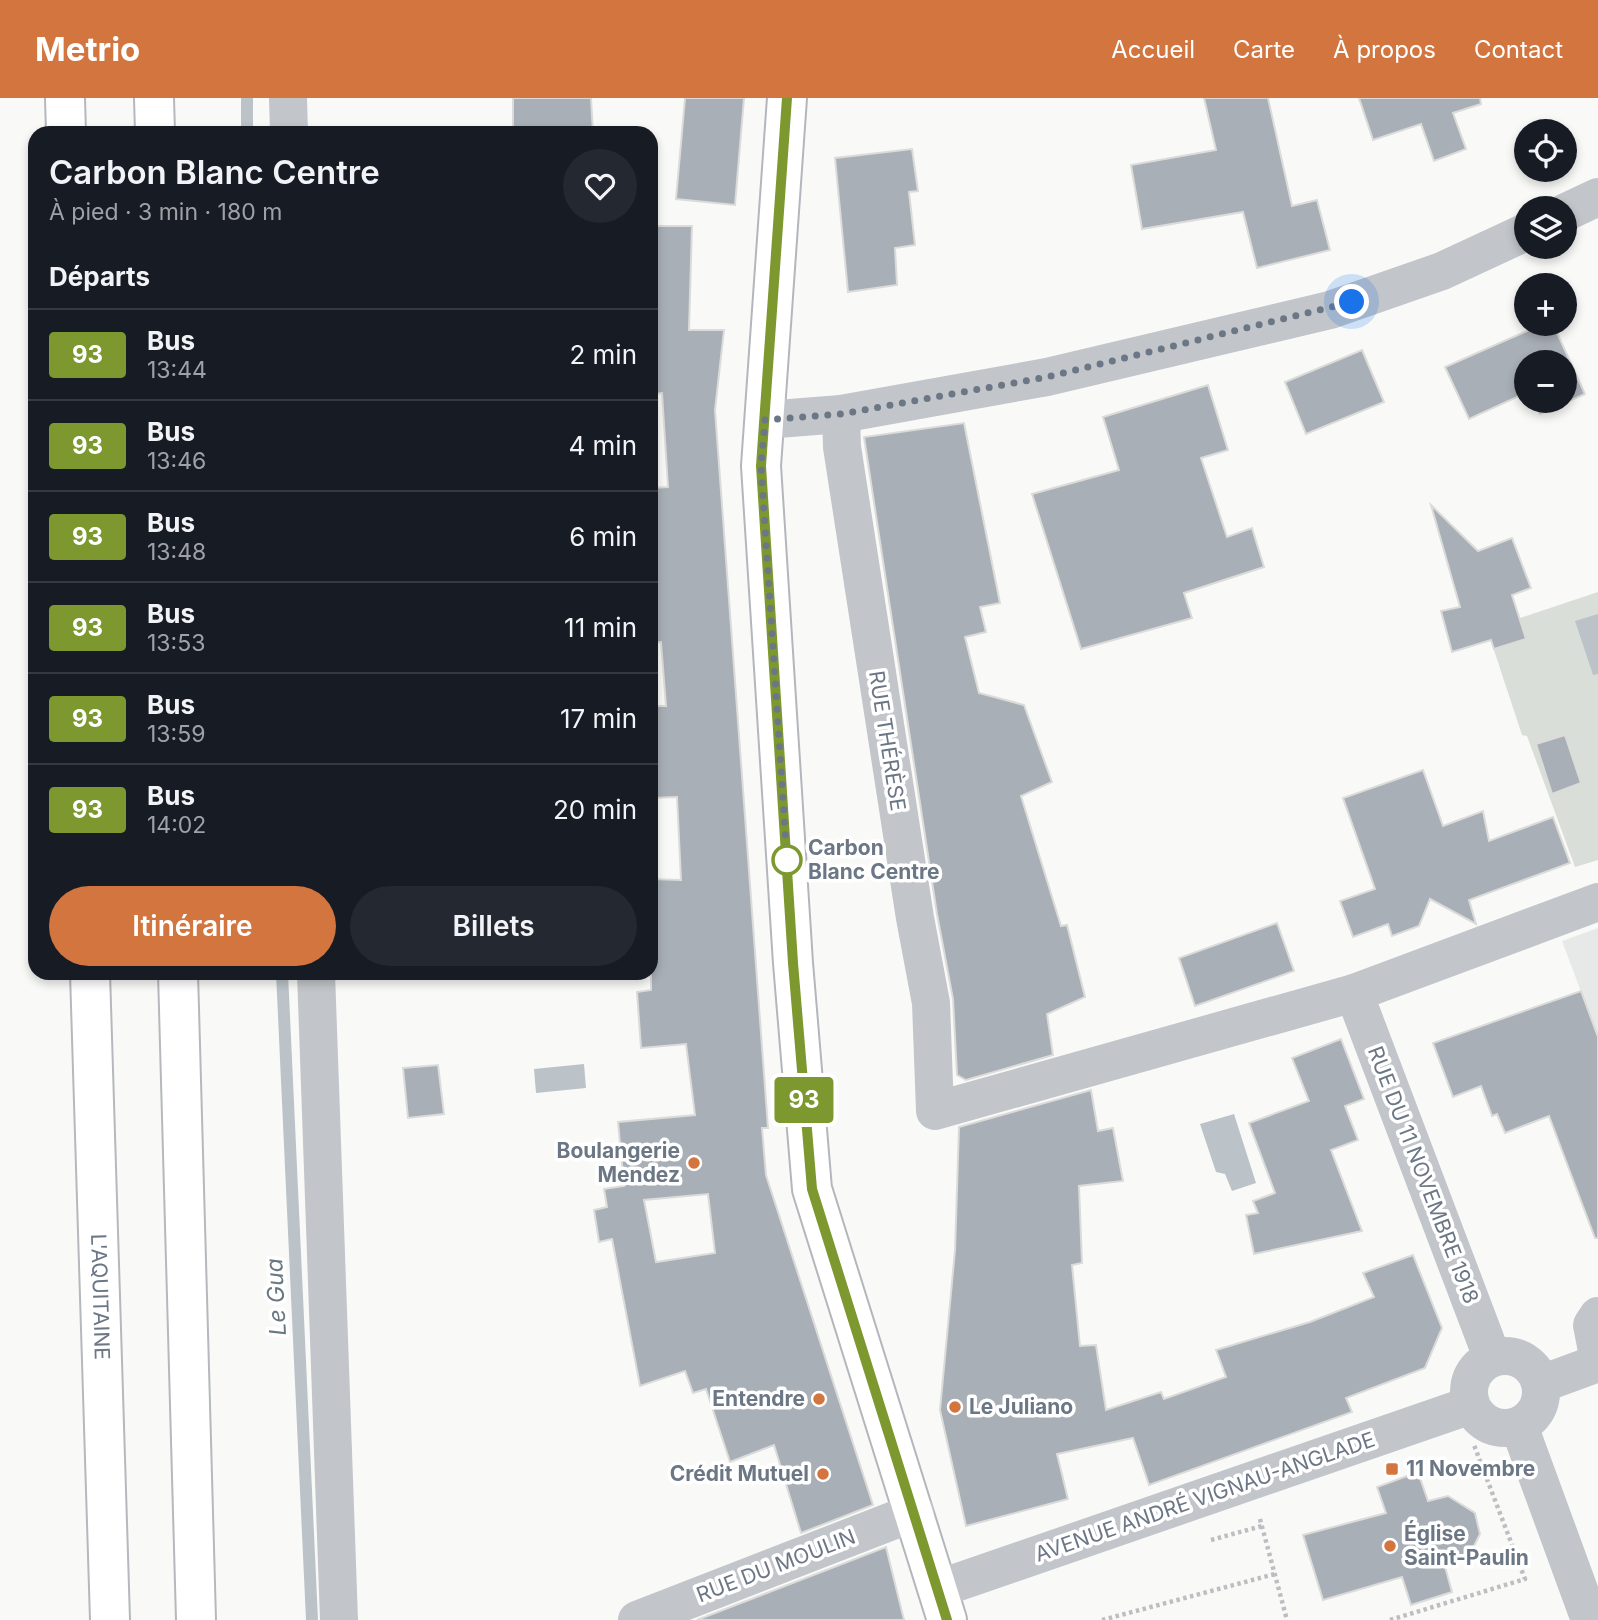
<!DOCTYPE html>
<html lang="fr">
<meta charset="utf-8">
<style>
:root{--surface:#171b24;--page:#242831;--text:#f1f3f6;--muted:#9ea1a6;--line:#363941;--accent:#d2753f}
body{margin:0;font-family:Inter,sans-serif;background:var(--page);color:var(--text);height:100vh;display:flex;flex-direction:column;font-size:26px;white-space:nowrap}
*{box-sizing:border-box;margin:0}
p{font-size:23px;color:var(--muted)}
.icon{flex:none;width:38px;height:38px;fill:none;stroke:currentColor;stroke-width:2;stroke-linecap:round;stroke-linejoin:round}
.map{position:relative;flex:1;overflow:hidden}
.drawer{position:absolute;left:28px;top:28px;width:630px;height:854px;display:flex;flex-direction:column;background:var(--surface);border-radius:21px;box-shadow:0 4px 10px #0003}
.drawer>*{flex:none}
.badge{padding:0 14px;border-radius:5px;font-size:24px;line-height:46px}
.fabs{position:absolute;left:1514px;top:21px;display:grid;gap:14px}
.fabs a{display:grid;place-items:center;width:63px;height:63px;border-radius:50%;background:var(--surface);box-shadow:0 4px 10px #0003;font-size:35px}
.you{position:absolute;width:35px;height:35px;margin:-18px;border:5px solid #fff;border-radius:50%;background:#1a73e8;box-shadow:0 0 0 10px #1a73e833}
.map>.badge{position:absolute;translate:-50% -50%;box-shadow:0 0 0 4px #fff}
h2{padding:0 21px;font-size:26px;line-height:63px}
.round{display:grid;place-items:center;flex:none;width:74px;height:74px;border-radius:37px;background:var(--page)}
.overview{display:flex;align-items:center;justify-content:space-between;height:119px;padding:0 21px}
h1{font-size:33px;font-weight:600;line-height:52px}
.primary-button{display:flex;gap:14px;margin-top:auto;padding:14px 21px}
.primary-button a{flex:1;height:80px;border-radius:42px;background:var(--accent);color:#fff;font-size:28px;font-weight:600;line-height:80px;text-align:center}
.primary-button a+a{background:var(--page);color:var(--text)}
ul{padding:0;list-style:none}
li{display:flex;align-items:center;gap:21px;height:91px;padding:0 21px;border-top:2px solid var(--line)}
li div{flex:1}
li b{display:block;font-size:26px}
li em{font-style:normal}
li .badge{min-width:77px;font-weight:700;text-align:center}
header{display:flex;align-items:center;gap:42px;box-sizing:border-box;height:98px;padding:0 35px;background:var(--accent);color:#fff}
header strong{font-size:33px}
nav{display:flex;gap:38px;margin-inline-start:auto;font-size:24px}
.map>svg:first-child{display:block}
</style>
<header>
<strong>Metrio</strong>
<nav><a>Accueil</a><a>Carte</a><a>À propos</a><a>Contact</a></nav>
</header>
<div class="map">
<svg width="1598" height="1522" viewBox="0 0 1598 1522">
<rect width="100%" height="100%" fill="#f9faf8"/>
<polygon fill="#e7e9e8" points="1598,830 1598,939 1562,843"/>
<polygon fill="#d9ded8" points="1598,494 1598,762 1575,769 1527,638 1522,637 1487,531"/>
<g fill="#bbc3c8">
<polygon points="1598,516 1598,576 1593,577 1575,523"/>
<polygon points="584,966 586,990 536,995 534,971"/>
<polygon points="1234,1016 1256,1085 1232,1093 1225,1076 1216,1074 1200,1026"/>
</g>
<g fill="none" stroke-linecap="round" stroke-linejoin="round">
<g stroke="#bbc3c8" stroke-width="12">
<polyline points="247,0 247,35"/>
<polyline points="282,875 312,1522"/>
</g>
</g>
<g fill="#a9afb6" stroke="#dbdcda" stroke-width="2" fill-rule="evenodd">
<polygon points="513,0 591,0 593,35 513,35"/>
<polygon points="685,0 744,0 735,107 676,101"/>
<polygon points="1204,0 1268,0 1292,108 1317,102 1330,152 1257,170 1243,114 1142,131 1131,67 1216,52"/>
<polygon points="1359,0 1480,0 1481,6 1453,15 1466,51 1434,63 1421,26 1373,42"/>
<polygon points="912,51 918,93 909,94 915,147 895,150 897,187 848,194 835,60"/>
<path d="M 651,128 L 692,128 L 689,232 L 724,232 L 715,312 L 768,1030 L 762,1030 L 766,1077 L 873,1407 L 801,1435 L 774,1347 L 730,1364 L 706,1291 L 693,1295 L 685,1273 L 640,1288 L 612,1141 L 599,1144 L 594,1112 L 607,1109 L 604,1091 L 624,1088 L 618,1024 L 695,1017 L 686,946 L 641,950 L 637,894 L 651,892 L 651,781 L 681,782 L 677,699 L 651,700 L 651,608 L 666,608 L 661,544 L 651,545 L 651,390 L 668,389 L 662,295 L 651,296 ZM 708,1096 L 715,1155 L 656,1164 L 644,1102 Z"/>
<polygon points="1543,226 1553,226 1585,296 1540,316 1534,303 1564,303 1564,264 1526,264 1526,295 1469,321 1445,269"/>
<polygon points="1362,252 1384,304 1306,336 1285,284"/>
<polygon points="1208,287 1228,352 1201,360 1227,439 1252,430 1264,469 1184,495 1192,520 1081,551 1032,396 1119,372 1103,319"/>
<polygon points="964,325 1000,505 980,509 986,534 965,539 979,595 1024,607 1052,684 1021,698 1061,828 1067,827 1085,899 1047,916 1053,957 966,982 957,977 953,901 937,816 864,339"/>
<polygon points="1431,407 1478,453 1512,440 1531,490 1512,497 1526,541 1494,551 1491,542 1452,554 1441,513 1460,509"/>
<polygon points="1565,637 1581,685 1552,696 1536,646"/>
<polygon points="1423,672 1443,728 1483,713 1489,743 1553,719 1570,765 1469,802 1476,826 1430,801 1419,828 1392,838 1388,826 1353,839 1340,803 1375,791 1343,700"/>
<polygon points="1277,825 1294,873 1195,908 1179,860"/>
<polygon points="1581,893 1598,939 1598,1140 1595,1140 1549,1018 1505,1035 1497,1016 1492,1018 1481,988 1453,999 1433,945"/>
<polygon points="1341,941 1364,1001 1345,1008 1358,1042 1331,1052 1362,1133 1254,1156 1246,1117 1258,1115 1253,1103 1275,1095 1249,1025 1309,1003 1292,960"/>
<polygon points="438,967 444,1016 408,1020 403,970"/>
<polygon points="1091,992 1098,1033 1113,1030 1123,1083 1079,1088 1082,1165 1072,1167 1080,1248 1096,1247 1106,1312 1161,1294 1164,1301 1226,1279 1216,1252 1310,1224 1374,1199 1363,1175 1413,1157 1442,1230 1425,1270 1346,1300 1352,1314 1149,1387 1133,1340 1057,1356 1068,1401 966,1428 940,1312 955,1152 959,1029"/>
<polygon points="1418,1374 1428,1403 1448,1398 1475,1415 1480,1436 1469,1458 1444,1465 1452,1494 1411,1507 1402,1479 1323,1502 1303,1437 1386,1415 1377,1389"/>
<polygon points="886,1449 904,1522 697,1522"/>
</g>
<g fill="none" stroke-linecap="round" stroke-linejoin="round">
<g stroke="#b3b7bc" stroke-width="42">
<polyline id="major" points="787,0 761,368 793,865 812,1091 947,1522"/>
</g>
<g stroke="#b5b8bc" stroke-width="42">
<g id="highway">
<polyline points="65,0 66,35"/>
<polyline points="154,0 155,35"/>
<path id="s1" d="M 90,875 L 110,1522"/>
<polyline points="178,875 196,1522"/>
</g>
</g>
<g stroke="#bcbec1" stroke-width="4.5" stroke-dasharray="3.5 3.5" stroke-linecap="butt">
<polyline points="1260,1421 1287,1522"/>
<polyline points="1211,1442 1262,1428"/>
<polyline points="1102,1522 1275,1476"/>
<polyline points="1390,1522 1525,1481 1474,1347"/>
</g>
<g stroke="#c2c5c9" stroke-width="38">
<polyline points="288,0 289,35"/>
<polyline points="1564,115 1598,99"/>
<polyline points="841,316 842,349 915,820 931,905 935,1013 1354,895 1598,804"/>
<polyline points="765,322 841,316 1047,279 1330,212 1442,173 1526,134"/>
<polyline points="316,875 339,1522"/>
<polyline points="1354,895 1492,1259"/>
<polyline points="1598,1218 1592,1227 1598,1258"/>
<circle cx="1505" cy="1294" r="36"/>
<polyline points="1541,1286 1598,1265"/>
<polyline points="1519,1328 1590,1522"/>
<polyline points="938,1491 1471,1307"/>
<polyline points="637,1522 915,1414"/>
</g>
<use href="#major" stroke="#fff" stroke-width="38"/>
<use href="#highway" stroke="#fff" stroke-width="38"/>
</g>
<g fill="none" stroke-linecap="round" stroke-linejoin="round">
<g stroke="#fff" stroke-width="16">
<polyline id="line" points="787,0 761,368 793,865 812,1091 947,1522"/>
</g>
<use href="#line" stroke="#7c982e" stroke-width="10"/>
<polyline stroke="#6c7786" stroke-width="7" stroke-dasharray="0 12.6" points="787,762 761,368 765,322 841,316 1047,279 1352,204"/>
</g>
<circle fill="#fff" stroke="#7c982e" stroke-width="3.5" cx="787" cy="762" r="14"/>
<g fill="#d2753f" stroke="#fff" stroke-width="2.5">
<circle cx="694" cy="1065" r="7"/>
<circle cx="819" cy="1301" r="7"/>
<circle cx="955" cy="1309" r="7"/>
<rect x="1385" y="1364" width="14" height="14" rx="3.5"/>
<circle cx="823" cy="1376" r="7"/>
<circle cx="1390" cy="1448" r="7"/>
</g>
<g text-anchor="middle" stroke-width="7" stroke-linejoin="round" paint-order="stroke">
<g font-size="21" fill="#6c7786" stroke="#fff">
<text transform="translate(887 643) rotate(81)" y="7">RUE THÉRÈSE</text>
<text transform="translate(1423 1077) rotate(69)" y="7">RUE DU 11 NOVEMBRE 1918</text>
<text dy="7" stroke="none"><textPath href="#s1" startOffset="324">L'AQUITAINE</textPath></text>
<text transform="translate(1205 1399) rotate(-19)" y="7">AVENUE ANDRÉ VIGNAU-ANGLADE</text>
<text transform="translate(776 1468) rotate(-21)" y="7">RUE DU MOULIN</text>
</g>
<g font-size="21" font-weight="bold" fill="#6c7786" stroke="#fff" text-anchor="start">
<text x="808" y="757">Carbon<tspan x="808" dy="24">Blanc Centre</tspan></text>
</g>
<g font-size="21" font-weight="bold" fill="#6c7786" stroke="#fff" text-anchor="end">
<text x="680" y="1060">Boulangerie<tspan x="680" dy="24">Mendez</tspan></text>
<text x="805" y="1308">Entendre</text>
<text x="969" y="1316" text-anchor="start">Le Juliano</text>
<text x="1406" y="1378" text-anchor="start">11 Novembre</text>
<text x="809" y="1383">Crédit Mutuel</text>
<text x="1404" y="1443" text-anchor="start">Église<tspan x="1404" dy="24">Saint-Paulin</tspan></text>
</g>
<g font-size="23" font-style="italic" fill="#687780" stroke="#fff">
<text transform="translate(276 1199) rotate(-93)" y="8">Le Gua</text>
</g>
</g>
</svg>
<div class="fabs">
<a><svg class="icon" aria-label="locate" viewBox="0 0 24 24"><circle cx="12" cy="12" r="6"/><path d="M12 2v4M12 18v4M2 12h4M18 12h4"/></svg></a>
<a><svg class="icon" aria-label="layers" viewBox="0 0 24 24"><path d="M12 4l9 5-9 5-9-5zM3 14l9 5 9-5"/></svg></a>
<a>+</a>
<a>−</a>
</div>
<div class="you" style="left:1352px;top:204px"></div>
<b class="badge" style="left:804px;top:1002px;background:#7c982e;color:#fff">93</b>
<section class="drawer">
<div class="overview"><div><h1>Carbon Blanc Centre</h1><p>À pied · 3 min · 180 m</p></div><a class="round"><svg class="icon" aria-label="heart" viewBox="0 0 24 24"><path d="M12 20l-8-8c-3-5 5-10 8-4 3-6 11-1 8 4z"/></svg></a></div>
<h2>Départs</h2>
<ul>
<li><span class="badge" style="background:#7c982e;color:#fff">93</span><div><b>Bus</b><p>13:44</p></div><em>2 min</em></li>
<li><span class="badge" style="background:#7c982e;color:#fff">93</span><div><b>Bus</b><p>13:46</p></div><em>4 min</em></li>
<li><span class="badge" style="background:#7c982e;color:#fff">93</span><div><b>Bus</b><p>13:48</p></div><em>6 min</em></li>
<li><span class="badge" style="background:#7c982e;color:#fff">93</span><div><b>Bus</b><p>13:53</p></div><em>11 min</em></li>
<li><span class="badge" style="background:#7c982e;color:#fff">93</span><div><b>Bus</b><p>13:59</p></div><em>17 min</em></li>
<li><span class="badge" style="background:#7c982e;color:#fff">93</span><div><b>Bus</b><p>14:02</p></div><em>20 min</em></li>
</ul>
<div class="primary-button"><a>Itinéraire</a><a>Billets</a></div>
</section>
</div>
